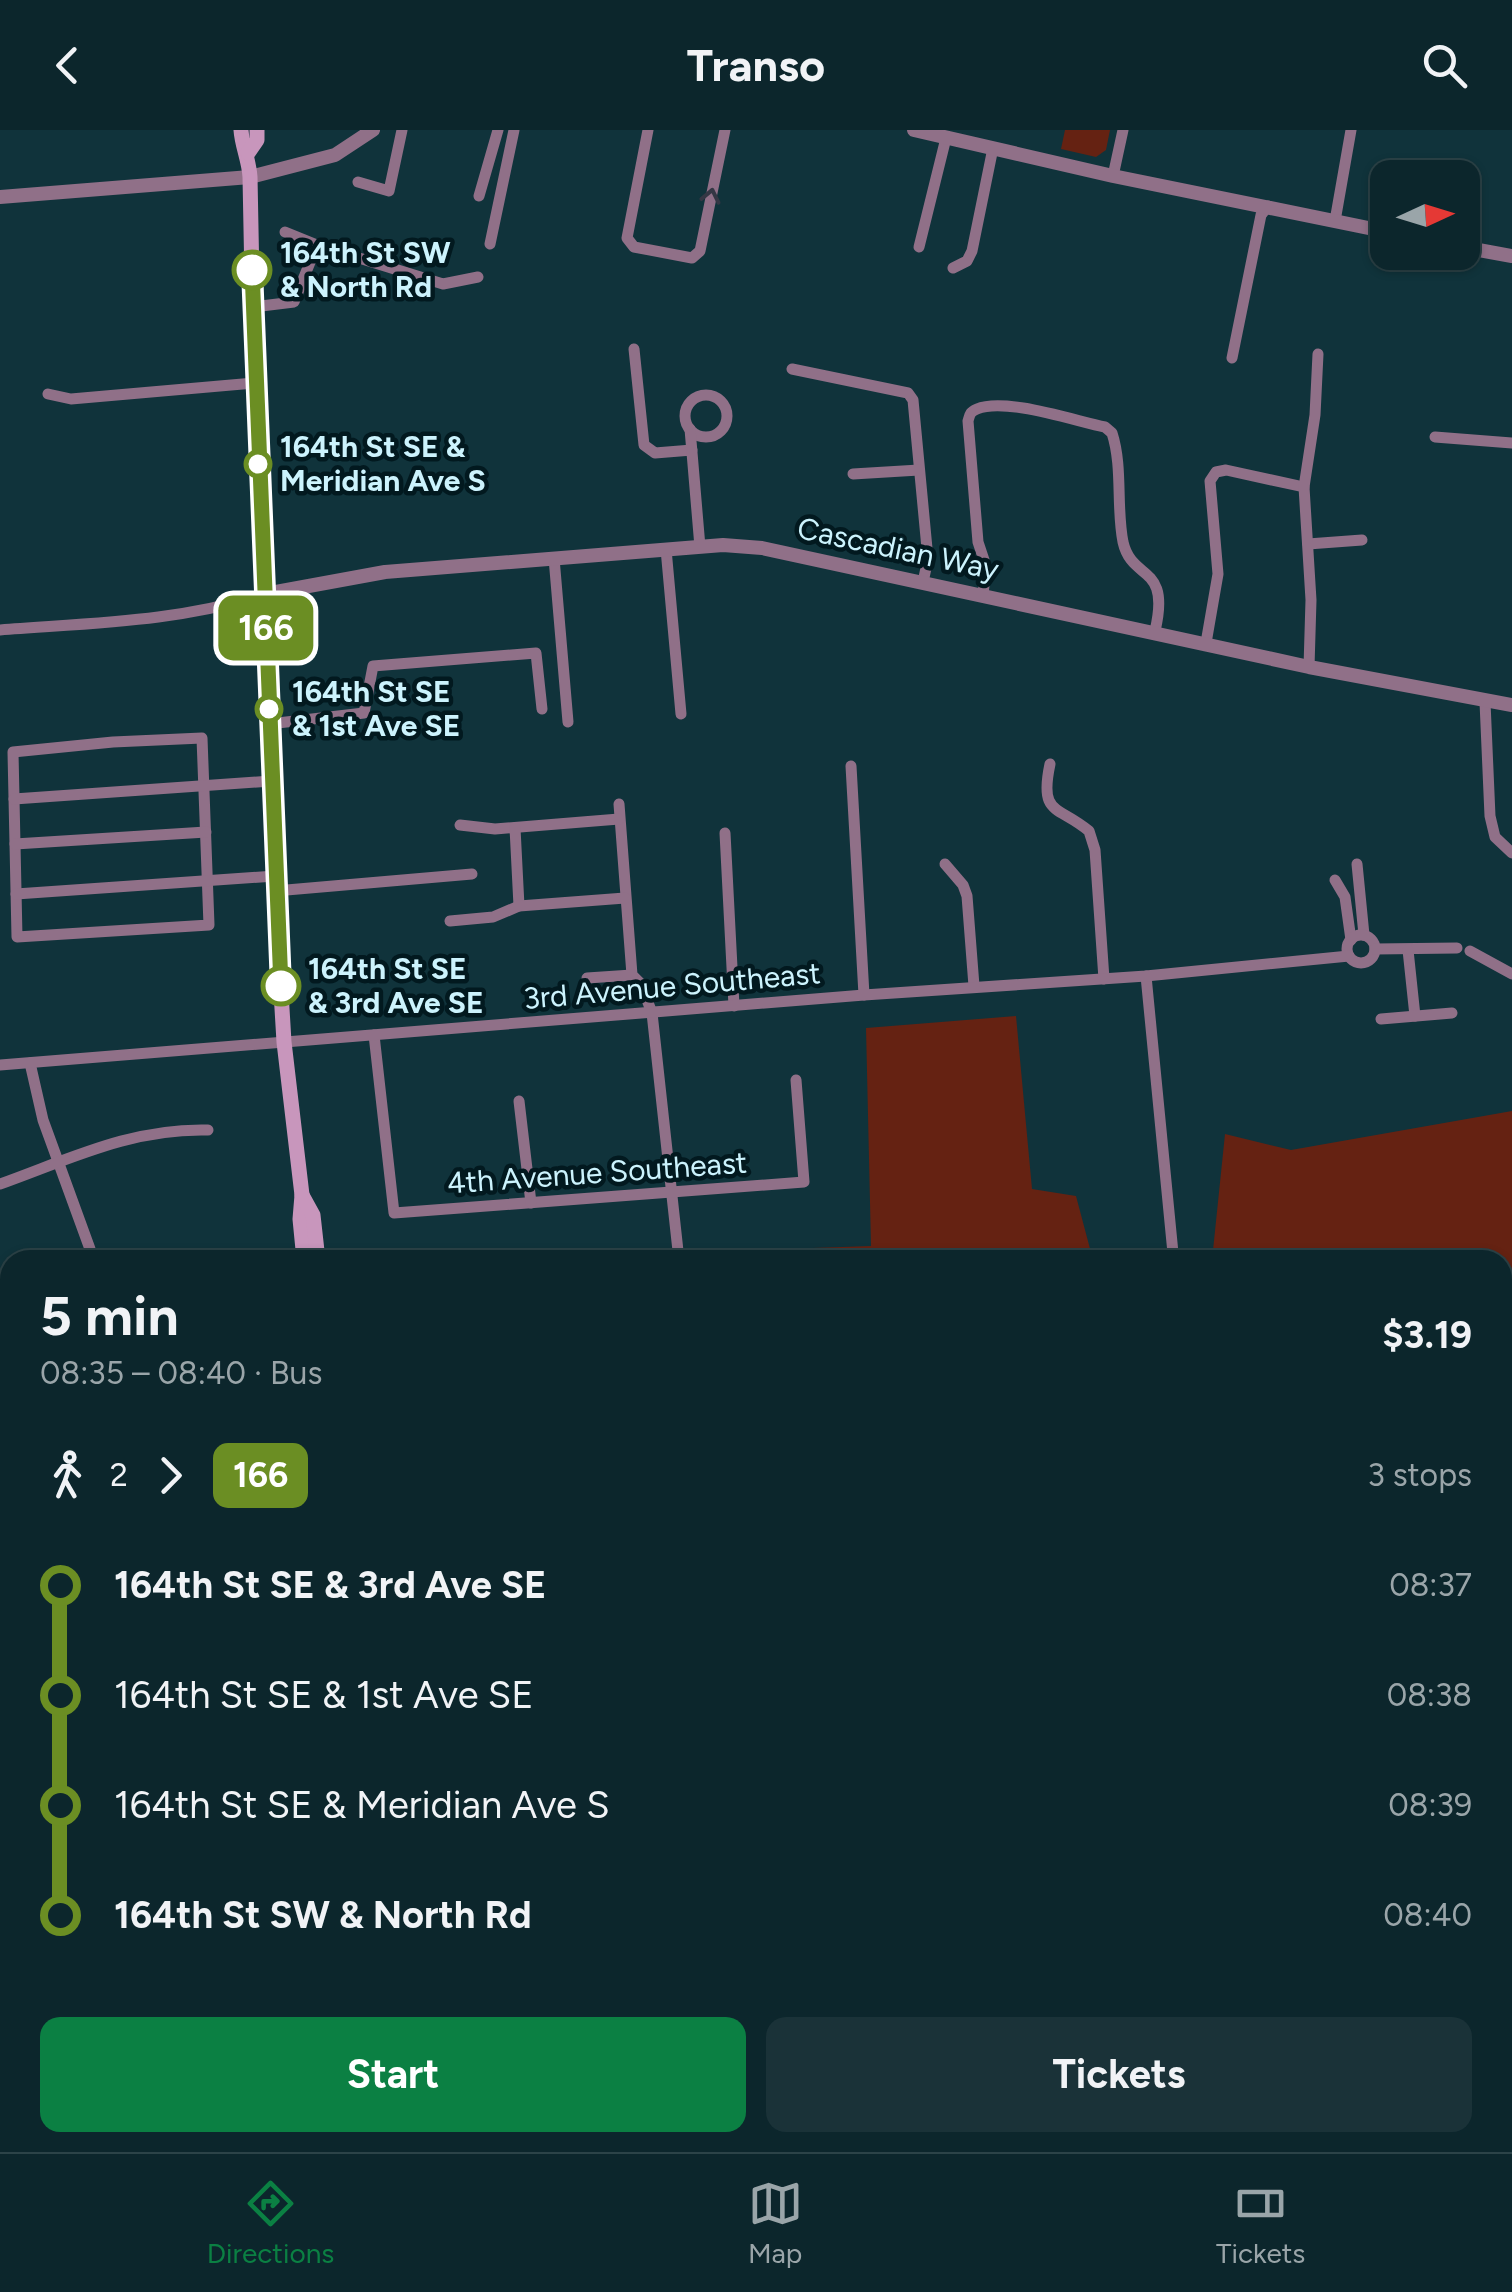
<!DOCTYPE html>
<meta charset="utf-8">
<style>
:root{--surface:#0c262c;--page:#1a3238;--text:#f1f3f6;--muted:#9aa5a9;--line:#2c4348;--accent:#0b8043}
body{margin:0;font-family:Figtree,sans-serif;background:var(--page);color:var(--text);height:100vh;display:flex;flex-direction:column;font-size:38px;white-space:nowrap}
*{box-sizing:border-box;margin:0}
p{font-size:32px;color:var(--muted)}
.icon{flex:none;width:55px;height:55px;fill:none;stroke:currentColor;stroke-width:2;stroke-linecap:round;stroke-linejoin:round}
.map{position:relative;flex:1;overflow:hidden}
.details{position:absolute;left:0px;top:1120px;width:1512px;height:902px;display:flex;flex-direction:column;background:var(--surface);border-radius:30px 30px 0 0;box-shadow:0 2px 8px #0004,0 0 0 2px var(--line)}
.details>*{flex:none}
.badge{padding:0 20px;border-radius:15px;font-size:35px;line-height:65px}
.needle{width:65px;rotate:86deg}
.tools{position:absolute;left:1370px;top:30px;display:grid;gap:20px}
.tools a{display:grid;place-items:center;width:110px;height:110px;border-radius:20px;background:var(--surface);box-shadow:0 2px 8px #0004,0 0 0 2px var(--line);font-size:50px}
.map>.badge{position:absolute;translate:-50% -50%;box-shadow:0 0 0 5px #fff}
.legs{display:flex;align-items:center;gap:15px;height:110px;padding:0 40px;font-size:32px}
.legs p{margin-inline-start:auto}
.summary{display:flex;align-items:center;justify-content:space-between;height:170px;padding:0 40px}
h1{font-size:55px;font-weight:700;line-height:75px}
.button{display:flex;gap:20px;margin-top:auto;padding:20px 40px}
.button a{flex:1;height:115px;border-radius:20px;background:var(--accent);color:#fff;font-size:40px;font-weight:700;line-height:115px;text-align:center}
.button a+a{background:var(--page);color:var(--text)}
ul{padding:0 40px;list-style:none}
li{display:flex;align-items:center;gap:35px;height:110px;font-size:38px}
li i{display:grid;place-items:center;width:15px;height:100%;margin:0 12px;background:currentColor}
li i::after{content:'';width:25px;height:25px;margin:-12px;border:8px solid;border-radius:50%;background:var(--surface)}
li p{margin-inline-start:auto}
li:first-child i{background:linear-gradient(#0000 50%,currentColor 0)}
li:last-child i{background:linear-gradient(currentColor 50%,#0000 0)}
header{display:flex;justify-content:space-between;align-items:center;height:130px;padding:0 40px;background:var(--surface);font-size:45px;font-weight:700}
.menu{display:flex;justify-content:space-around;align-items:center;height:140px;border-top:2px solid var(--line);background:var(--surface);font-size:28px;color:var(--muted)}
.menu a{display:grid;justify-items:center;gap:5px}
.menu .active{color:var(--accent)}
.map>svg:first-child{display:block}
</style>
<header><svg class="icon" aria-label="back" viewBox="0 0 24 24"><path d="M15 5l-7 7 7 7"/></svg>Transo<svg class="icon" aria-label="search" viewBox="0 0 24 24"><circle cx="10" cy="10" r="6"/><path d="M15 15l6 6"/></svg></header>
<div class="map">
<svg width="1512" height="2022" viewBox="0 0 1512 2022">
<rect width="100%" height="100%" fill="#10333b"/>
<g fill="#652212">
<polygon points="1065,0 1110,0 1106,20 1096,27 1061,19"/>
<polygon points="1016,886 1032,1059 1076,1066 1093,1130 728,1130 727,1121 871,1116 866,898"/>
<polygon points="1512,981 1512,1504 1503,1508 1502,1130 1212,1130 1225,1004 1291,1020"/>
<polygon points="0,1719 10,1719 10,1950 0,1913"/>
<polygon points="436,2012 612,2013 612,2022 431,2022"/>
<polygon points="60,2013 272,2012 273,2013 268,2022 260,2022 253,2015 238,2022 59,2022"/>
</g>
<g fill="none" stroke-linecap="round" stroke-linejoin="round">
<g stroke="#3a4289" stroke-width="2.5">
<polyline points="1502,1310 1512,1300"/>
<polyline points="0,1550 10,1545"/>
<polyline points="7,1733 10,1741"/>
<polyline points="188,2012 200,2022"/>
</g>
<g stroke="#907088" stroke-width="11">
<polyline points="648,0 627,108 634,117 692,128 700,121 725,0"/>
<polyline points="1113,46 1123,0"/>
<polyline points="358,52 389,61 402,0"/>
<polyline points="479,66 498,0"/>
<polyline points="1335,91 1351,0"/>
<polyline points="285,102 317,115"/>
<polyline points="490,114 514,0"/>
<polyline points="919,117 946,8"/>
<polyline points="953,138 967,131 972,121 993,18"/>
<polyline points="253,177 294,172 317,115 443,154 478,147"/>
<polyline points="634,219 644,315 655,323 692,320"/>
<polyline points="1232,228 1261,85 1268,76"/>
<polyline points="792,239 908,263 913,270 928,429 923,452"/>
<polyline points="48,264 71,269 254,253"/>
<circle cx="706" cy="286" r="21"/>
<polyline points="690,299 700,417"/>
<polyline points="1435,307 1512,313"/>
<polyline points="853,344 919,340"/>
<polyline points="1308,414 1362,410"/>
<polyline points="666,419 681,584"/>
<polyline points="554,428 568,592"/>
<path d="M 983,465 L 986,436 L 978,412 L 968,291 C 970,284 970,282 977,279 C 1005,267 1075,291 1105,297 L 1112,303 C 1123,337 1116,377 1123,412 C 1132,452 1171,433 1155,501"/>
<path d="M 0,500 C 89,493 180,492 265,464"/>
<polyline points="1206,513 1218,444 1210,351 1216,342 1226,340 1304,357"/>
<polyline points="1309,537 1311,470 1304,357 1315,285 1318,224"/>
<polyline points="1485,572 1490,686 1495,707 1512,723"/>
<polyline points="269,594 364,583 373,536 536,523 542,579"/>
<polygon points="202,608 209,795 17,807 13,622 113,612"/>
<path d="M 1050,634 C 1039,686 1058,675 1089,701 L 1095,720 L 1104,849"/>
<polyline points="851,636 864,865"/>
<polyline points="14,669 271,651"/>
<polyline points="619,674 632,845 641,854 652,883 679,1130"/>
<polyline points="460,695 495,699 619,689"/>
<polyline points="515,698 519,776"/>
<polyline points="725,703 734,876"/>
<polyline points="15,714 206,702"/>
<polyline points="945,734 963,755 967,766 974,856"/>
<polyline points="1357,734 1364,805"/>
<polyline points="1335,750 1345,767 1351,810"/>
<polyline points="275,761 472,744"/>
<polyline points="16,764 275,746"/>
<polyline points="450,791 493,787 519,776 625,768"/>
<circle cx="1361" cy="819" r="14"/>
<polyline points="1375,819 1457,818"/>
<polyline points="1408,820 1415,886"/>
<polyline points="1470,821 1512,844"/>
<polyline points="1146,846 1173,1123"/>
<polyline points="587,848 632,845"/>
<polyline points="1381,889 1452,883"/>
<polyline points="374,905 394,1083 804,1052 796,950"/>
<polyline points="30,933 43,990 90,1119 91,1130"/>
<polyline points="0,935 864,865 1146,846 1349,826"/>
<polyline points="519,971 531,1073"/>
<path d="M 0,1054 C 70,1029 131,998 208,1000"/>
<polyline points="216,1130 219,1126"/>
<polyline points="0,1203 10,1194"/>
<polyline points="0,1247 10,1258"/>
<polyline points="1502,1565 1512,1570"/>
<polyline points="0,1713 10,1712"/>
</g>
<g stroke="#907088" stroke-width="14">
<polyline points="914,0 1113,46 1388,102"/>
<polyline points="0,67 250,47 335,25 373,0"/>
<polyline points="1462,117 1512,126"/>
<polyline points="265,464 385,442 723,415 762,418 1309,537 1512,575"/>
<polyline points="1276,2012 1276,2022"/>
<polyline points="1287,2012 1291,2022"/>
</g>
<g stroke="#c896bc" stroke-width="15">
<path d="M 241,0 C 242,16 249,30 250,47 L 254,253 L 275,761 L 284,912 L 302,1065 L 300,1089 L 304,1130"/>
<polyline points="248,23 257,10 257,0"/>
<polyline points="302,1065 313,1085 318,1130"/>
</g>
<g stroke="#f3b2e4" stroke-width="18">
<polyline points="1502,1809 1512,1808"/>
<polyline points="315,2022 342,2012"/>
<polyline points="374,2022 401,2012"/>
</g>
</g>
<defs><path id="oneway-chevron" d="M-2-3.5L2.5 0L-2 3.5" fill="none" stroke-width="1.6" stroke-linecap="round" stroke-linejoin="round" transform="scale(2.5)"/></defs>
<use stroke="#343744" href="#oneway-chevron" transform="translate(711 66) rotate(-78)"/>
<g fill="none" stroke-linecap="round" stroke-linejoin="round">
<g stroke="#fff" stroke-width="22">
<polyline id="line-1" points="252,140 281,856"/>
</g>
<use href="#line-1" stroke="#6b8e23" stroke-width="15"/>
</g>
<g fill="#fff" stroke="#6b8e23" stroke-width="5">
<circle cx="252" cy="140" r="18"/>
<circle cx="258" cy="334" r="12"/>
<circle cx="269" cy="579" r="12"/>
<circle cx="281" cy="856" r="18"/>
</g>
<g text-anchor="middle" stroke-width="9" stroke-linejoin="round" paint-order="stroke">
<g font-size="30" font-weight="bold" fill="#ccf3fd" stroke="#02191f" text-anchor="start">
<text x="280" y="133">164th St SW<tspan x="280" dy="34">&amp; North Rd</tspan></text>
<text x="280" y="327">164th St SE &amp;<tspan x="280" dy="34">Meridian Ave S</tspan></text>
<text x="292" y="572">164th St SE<tspan x="292" dy="34">&amp; 1st Ave SE</tspan></text>
<text x="308" y="849">164th St SE<tspan x="308" dy="34">&amp; 3rd Ave SE</tspan></text>
</g>
<g font-size="30" fill="#ccf3fd" stroke="#02191f">
<text transform="translate(898 419) rotate(12)" y="10">Cascadian Way</text>
<text transform="translate(672 856) rotate(-5)" y="10">3rd Avenue Southeast</text>
<text transform="translate(597 1043) rotate(-4)" y="10">4th Avenue Southeast</text>
</g>
</g>
</svg>
<div class="tools">
<a><svg class="needle" viewBox="-14 -14 28 28"><path d="M0-13l5 13h-10z" fill="#e53935"/><path d="M0 13l5-13h-10z" fill="#9aa5a9"/></svg></a>
</div>
<b class="badge" style="left:266px;top:498px;background:#6b8e23;color:#fff">166</b>
<section class="details">
<div class="summary"><div><h1>5 min</h1><p>08:35 – 08:40 · Bus</p></div><b>$3.19</b></div>
<div class="legs"><svg class="icon" aria-label="walk" viewBox="0 0 24 24"><circle cx="13" cy="4" r="2"/><path d="M13 8l-2 6 4 7M11 14l-3 7M7 12l3-4h3l4 4"/></svg>2<svg class="icon" aria-label="forward" viewBox="0 0 24 24"><path d="M9 5l7 7-7 7"/></svg><b class="badge" style="background:#6b8e23;color:#fff">166</b><p>3 stops</p></div>
<ul>
<li><i style="color:#6b8e23"></i><b>164th St SE &amp; 3rd Ave SE</b><p>08:37</p></li>
<li><i style="color:#6b8e23"></i><span>164th St SE &amp; 1st Ave SE</span><p>08:38</p></li>
<li><i style="color:#6b8e23"></i><span>164th St SE &amp; Meridian Ave S</span><p>08:39</p></li>
<li><i style="color:#6b8e23"></i><b>164th St SW &amp; North Rd</b><p>08:40</p></li>
</ul>
<div class="button"><a>Start</a><a>Tickets</a></div>
</section>
</div>
<nav class="menu">
<a class="active"><svg class="icon" aria-label="directions" viewBox="0 0 24 24"><path d="M12 3l9 9-9 9-9-9zM9 14v-3h6M13 9l2 2-2 2"/></svg>Directions</a>
<a><svg class="icon" aria-label="map" viewBox="0 0 24 24"><path d="M3 6l6-2 6 2 6-2v14l-6 2-6-2-6 2zM9 4v14M15 6v14"/></svg>Map</a>
<a><svg class="icon" aria-label="tickets" viewBox="0 0 24 24"><path d="M3 7h18v10H3zM15 7v10"/></svg>Tickets</a>
</nav>
